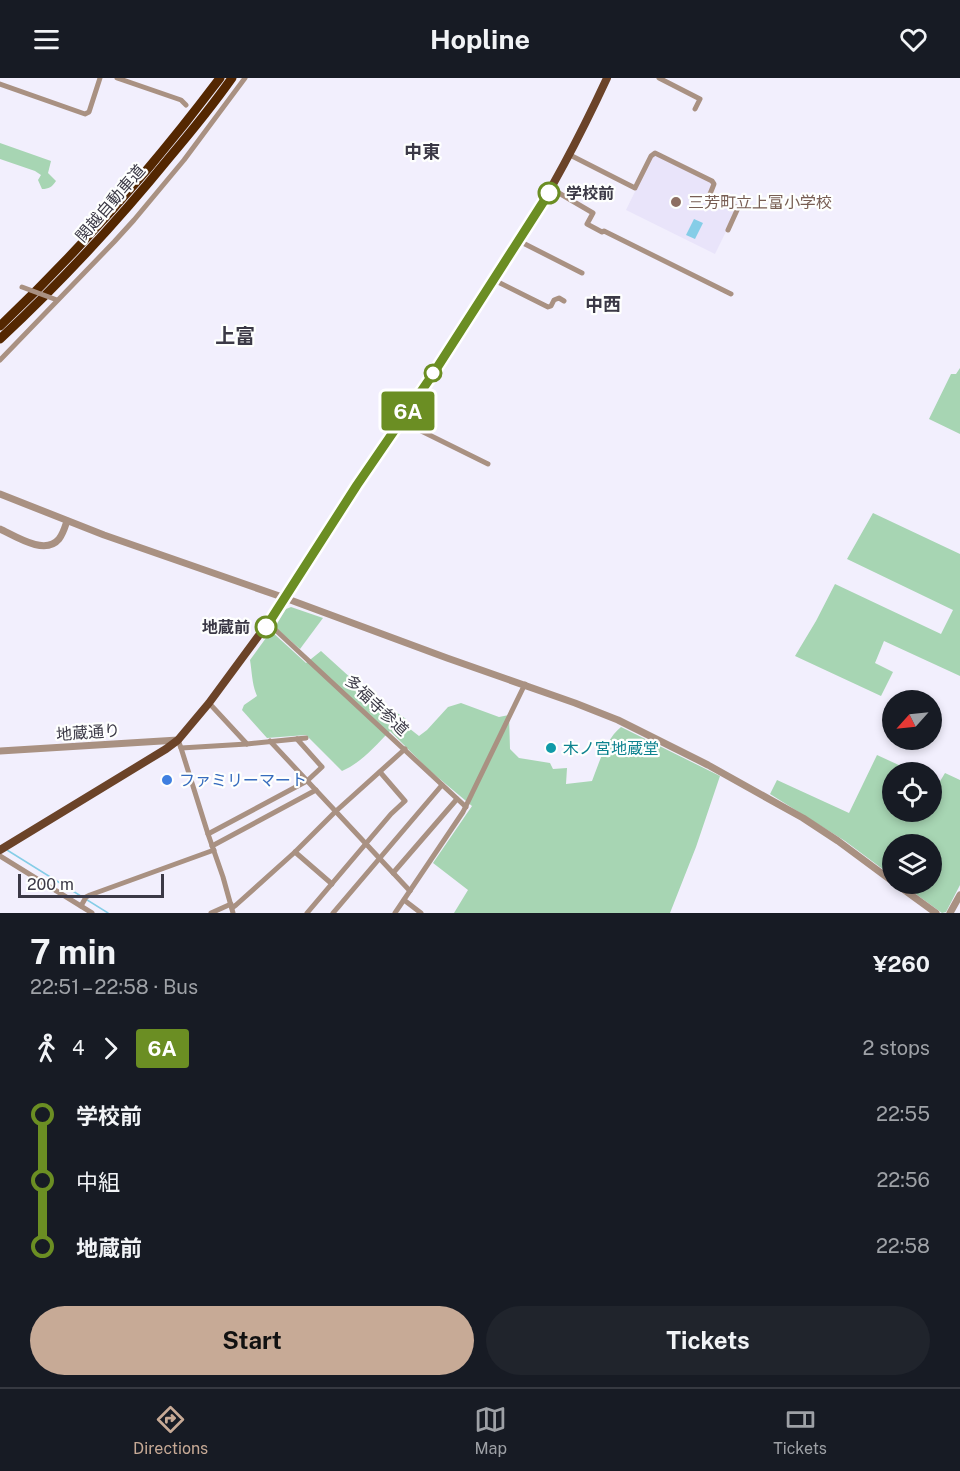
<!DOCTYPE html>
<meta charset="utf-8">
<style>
:root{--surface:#171b24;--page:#20242c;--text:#f1f3f6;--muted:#9ea1a6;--line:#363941;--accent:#c7aa96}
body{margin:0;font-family:"Public Sans","Noto Sans JP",sans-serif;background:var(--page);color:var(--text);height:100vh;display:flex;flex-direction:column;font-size:22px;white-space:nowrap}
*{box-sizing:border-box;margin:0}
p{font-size:20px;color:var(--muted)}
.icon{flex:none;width:33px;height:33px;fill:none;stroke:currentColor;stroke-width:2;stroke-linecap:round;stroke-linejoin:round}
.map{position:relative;height:835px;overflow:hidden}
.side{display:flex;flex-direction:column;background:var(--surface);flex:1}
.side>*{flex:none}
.badge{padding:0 12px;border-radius:4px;font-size:21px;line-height:39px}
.needle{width:39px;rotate:243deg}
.tools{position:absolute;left:882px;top:612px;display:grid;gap:12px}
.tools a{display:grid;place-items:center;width:60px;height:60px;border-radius:50%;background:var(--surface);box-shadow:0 3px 9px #0003;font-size:30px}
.scale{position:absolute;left:18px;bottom:15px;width:146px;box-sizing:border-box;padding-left:6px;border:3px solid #3b3946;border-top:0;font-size:16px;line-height:21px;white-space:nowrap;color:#3b3946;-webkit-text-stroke:4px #fefffe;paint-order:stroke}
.map>.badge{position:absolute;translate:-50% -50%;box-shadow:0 0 0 3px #fff}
.legs{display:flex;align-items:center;gap:9px;height:66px;padding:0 30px;font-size:20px}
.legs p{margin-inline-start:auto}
.overview{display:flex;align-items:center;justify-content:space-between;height:102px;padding:0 30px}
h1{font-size:33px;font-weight:700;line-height:45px}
.action{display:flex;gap:12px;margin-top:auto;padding:12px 30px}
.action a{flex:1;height:69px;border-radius:36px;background:var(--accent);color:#111;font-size:24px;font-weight:700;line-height:69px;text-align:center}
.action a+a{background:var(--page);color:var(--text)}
ul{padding:0 30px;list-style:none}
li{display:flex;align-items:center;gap:21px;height:66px;font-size:22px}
li i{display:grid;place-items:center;width:9px;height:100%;margin:0 8px;background:currentColor}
li i::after{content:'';width:15px;height:15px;margin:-8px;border:4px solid;border-radius:50%;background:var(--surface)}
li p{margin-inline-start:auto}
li:first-child i{background:linear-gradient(#0000 50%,currentColor 0)}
li:last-child i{background:linear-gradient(currentColor 50%,#0000 0)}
header{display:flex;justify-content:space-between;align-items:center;height:78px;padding:0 30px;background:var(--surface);font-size:27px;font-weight:700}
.tab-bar{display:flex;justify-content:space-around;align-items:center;height:84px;border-top:2px solid var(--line);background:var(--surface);font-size:16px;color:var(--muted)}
.tab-bar a{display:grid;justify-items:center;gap:3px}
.tab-bar .current{color:var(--accent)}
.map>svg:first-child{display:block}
</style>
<header><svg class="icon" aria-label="menu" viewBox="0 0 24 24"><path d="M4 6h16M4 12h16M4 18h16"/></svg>Hopline<svg class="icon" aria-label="heart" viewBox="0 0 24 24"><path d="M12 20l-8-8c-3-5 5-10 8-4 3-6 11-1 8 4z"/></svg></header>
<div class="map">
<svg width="960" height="835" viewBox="0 0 960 835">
<rect width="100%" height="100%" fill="#f2effd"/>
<polygon fill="#e9e4fa" points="656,77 711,104 712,107 708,117 735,130 736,133 715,176 626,132 652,79"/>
<g fill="#a7d5b3">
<path d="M 0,65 L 51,83 L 48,95 L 56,103 C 52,109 49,111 42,111 L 38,102 L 41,97 L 35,93 L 0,81 Z"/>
<polygon points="960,290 960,356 929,341 951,296 956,296"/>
<polygon points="873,435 960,476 960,598 884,563 875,585 893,594 881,618 795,578 816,543 835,506 941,556 953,532 847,481"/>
<polygon points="291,529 323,540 300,571 275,549 286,531"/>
<path d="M 271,553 L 306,585 L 321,573 L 385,631 L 387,628 L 406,641 L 405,647 L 419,658 L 427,652 L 448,629 L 461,625 L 499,639 L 509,637 L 510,671 L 519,680 L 550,685 L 553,691 L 567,690 L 566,706 L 592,703 C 599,685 606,661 621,649 L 720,698 L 696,769 L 670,835 L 454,835 L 468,812 L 433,785 L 472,728 L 429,692 L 390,653 C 375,668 361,685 342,693 L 306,657 L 267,660 L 242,632 L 244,627 L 257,618 C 252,607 252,594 250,582 Z"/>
<polygon points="877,677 914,694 892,694 892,734 932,734 932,702 939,705 945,695 960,702 960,807 946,834 942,835 902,806 932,806 932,766 892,766 892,798 845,763 770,716 777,702 849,735"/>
</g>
<polygon fill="#85cde7" points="694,141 703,145 695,161 686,157"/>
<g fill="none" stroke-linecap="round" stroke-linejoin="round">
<polyline stroke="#85cde7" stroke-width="1.5" points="7,772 108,835"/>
<g stroke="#a99182" stroke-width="5">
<polyline points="117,0 181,22 186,27"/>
<polyline points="659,0 700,21 695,31"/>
<polyline points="0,6 85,36 89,34 100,0"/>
<polyline points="570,77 635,110 651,78 655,75 712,103 714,106 710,116 738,130 728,152"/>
<polyline points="552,111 593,135 587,146 602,154 604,153 731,216"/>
<polyline points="519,163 582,195"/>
<polyline points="494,202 548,229 551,228 554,222 559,220 564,223"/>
<polyline points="0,282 114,164 134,142 184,82 245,0"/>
<polyline points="401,343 488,386"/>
<polyline points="268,545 466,729"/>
<polyline points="209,625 247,666"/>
<polyline points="178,662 181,670 208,756 223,799 233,835"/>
<polyline points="270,663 410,813"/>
<polyline points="181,670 247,666 306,660"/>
<polyline points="208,756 307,703 322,689 297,661"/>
<polyline points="212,768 316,712"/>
<polyline points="295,774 332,806"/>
<polyline points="0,778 92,835"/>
<polyline points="393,795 457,721"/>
<polyline points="404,822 421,835"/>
<polyline points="81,828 86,819 90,817 214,772"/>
<polyline points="232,830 236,827 295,774 335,734 405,671"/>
<polyline points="211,835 231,826"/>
<polyline points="307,835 391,736 405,723 380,694"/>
<polyline points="333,835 442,707"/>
<polyline points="395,835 463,734 525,606"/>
</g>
<g stroke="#a99182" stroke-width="7">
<polyline points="0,416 104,457 285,520 447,580 575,625 618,642 708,687 803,740 838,763 892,803"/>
<path d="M 0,451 C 15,458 45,478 59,461 C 63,456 65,449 67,443"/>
<polyline points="0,673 178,662"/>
<polyline points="896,806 936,835"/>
<polyline points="950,835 960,817"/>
</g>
<path stroke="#6b4328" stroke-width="8" d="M 0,772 L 166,671 L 178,662 L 209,625 L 268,545 L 519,163 C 553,110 581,56 607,0"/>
<g stroke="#542701" stroke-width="9">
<path d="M 0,248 C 80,172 153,89 220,0"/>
<path d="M 0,261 C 61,204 117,144 169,80 C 191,54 213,27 232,0"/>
</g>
<polyline stroke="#a99182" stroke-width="5" points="22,209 57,222"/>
</g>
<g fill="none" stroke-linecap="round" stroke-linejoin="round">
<g stroke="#fff" stroke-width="14">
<polyline id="line-1" points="266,549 357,407 433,296 549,115"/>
</g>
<use href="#line-1" stroke="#6b8e23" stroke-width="9"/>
</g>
<g fill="#fff" stroke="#6b8e23" stroke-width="3">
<circle cx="549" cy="115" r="10"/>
<circle cx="433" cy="295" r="8"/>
<circle cx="266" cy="549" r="10"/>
</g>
<circle fill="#8d6e63" stroke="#fefffe" stroke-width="2" cx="676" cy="124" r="6"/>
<circle fill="#0f9aa8" stroke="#fefffe" stroke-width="2" cx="551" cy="670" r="6"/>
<circle fill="#3f7fe0" stroke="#fefffe" stroke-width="2" cx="167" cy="702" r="6"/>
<g text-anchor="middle" stroke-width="4.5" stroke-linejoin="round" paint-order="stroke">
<g font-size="16" font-weight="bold" fill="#3b3946" stroke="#fefffe" text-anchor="start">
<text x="566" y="121">学校前</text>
<text x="250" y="555" text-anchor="end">地蔵前</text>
</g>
<g font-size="16" fill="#785e54" stroke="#fefffe" text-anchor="start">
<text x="688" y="130">三芳町立上富小学校</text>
</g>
<g font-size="16" fill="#3b3946" stroke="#fefffe">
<text transform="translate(110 125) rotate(-49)" y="6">関越自動車道</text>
<text transform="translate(377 627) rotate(43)" y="6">多福寺参道</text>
<text transform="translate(88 654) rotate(-4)" y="6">地蔵通り</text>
</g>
<g font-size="16" fill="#0d838f" stroke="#fefffe" text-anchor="start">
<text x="563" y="676">木ノ宮地蔵堂</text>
</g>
<g font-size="16" fill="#366cbe" stroke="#fefffe" text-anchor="start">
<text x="179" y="708">ファミリーマート</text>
</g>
<g font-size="18" font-weight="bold" fill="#3b3946" stroke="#fefffe">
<text x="422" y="80">中東</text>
<text x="603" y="233">中西</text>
</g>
<g font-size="20" font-weight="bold" fill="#3b3946" stroke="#fefffe">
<text x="235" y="265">上富</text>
</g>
</g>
</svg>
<div class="tools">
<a><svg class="needle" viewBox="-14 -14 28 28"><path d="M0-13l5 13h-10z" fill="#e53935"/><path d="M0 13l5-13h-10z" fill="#9ea1a6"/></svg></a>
<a><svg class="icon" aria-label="locate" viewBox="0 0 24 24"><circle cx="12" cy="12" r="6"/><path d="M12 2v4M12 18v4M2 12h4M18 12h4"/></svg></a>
<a><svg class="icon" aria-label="layers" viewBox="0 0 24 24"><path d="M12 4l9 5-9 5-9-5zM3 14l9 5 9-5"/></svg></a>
</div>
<div class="scale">200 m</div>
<b class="badge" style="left:408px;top:333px;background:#6b8e23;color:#fff">6A</b>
</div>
<section class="side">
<div class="overview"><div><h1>7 min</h1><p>22:51 – 22:58 · Bus</p></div><b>¥260</b></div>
<div class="legs"><svg class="icon" aria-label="walk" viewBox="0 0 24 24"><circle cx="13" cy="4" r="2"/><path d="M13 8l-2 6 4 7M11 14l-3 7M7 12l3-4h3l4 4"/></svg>4<svg class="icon" aria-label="forward" viewBox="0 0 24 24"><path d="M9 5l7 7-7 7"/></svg><b class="badge" style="background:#6b8e23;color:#fff">6A</b><p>2 stops</p></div>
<ul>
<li><i style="color:#6b8e23"></i><b>学校前</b><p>22:55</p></li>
<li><i style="color:#6b8e23"></i><span>中組</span><p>22:56</p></li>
<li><i style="color:#6b8e23"></i><b>地蔵前</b><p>22:58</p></li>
</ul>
<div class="action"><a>Start</a><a>Tickets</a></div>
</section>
<nav class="tab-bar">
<a class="current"><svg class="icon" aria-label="directions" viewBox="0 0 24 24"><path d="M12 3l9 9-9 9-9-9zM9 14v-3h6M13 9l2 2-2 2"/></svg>Directions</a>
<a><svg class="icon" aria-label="map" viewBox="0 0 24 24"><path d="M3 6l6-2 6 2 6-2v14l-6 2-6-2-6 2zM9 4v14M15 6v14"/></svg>Map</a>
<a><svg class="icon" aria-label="tickets" viewBox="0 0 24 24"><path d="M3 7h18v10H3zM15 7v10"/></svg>Tickets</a>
</nav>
